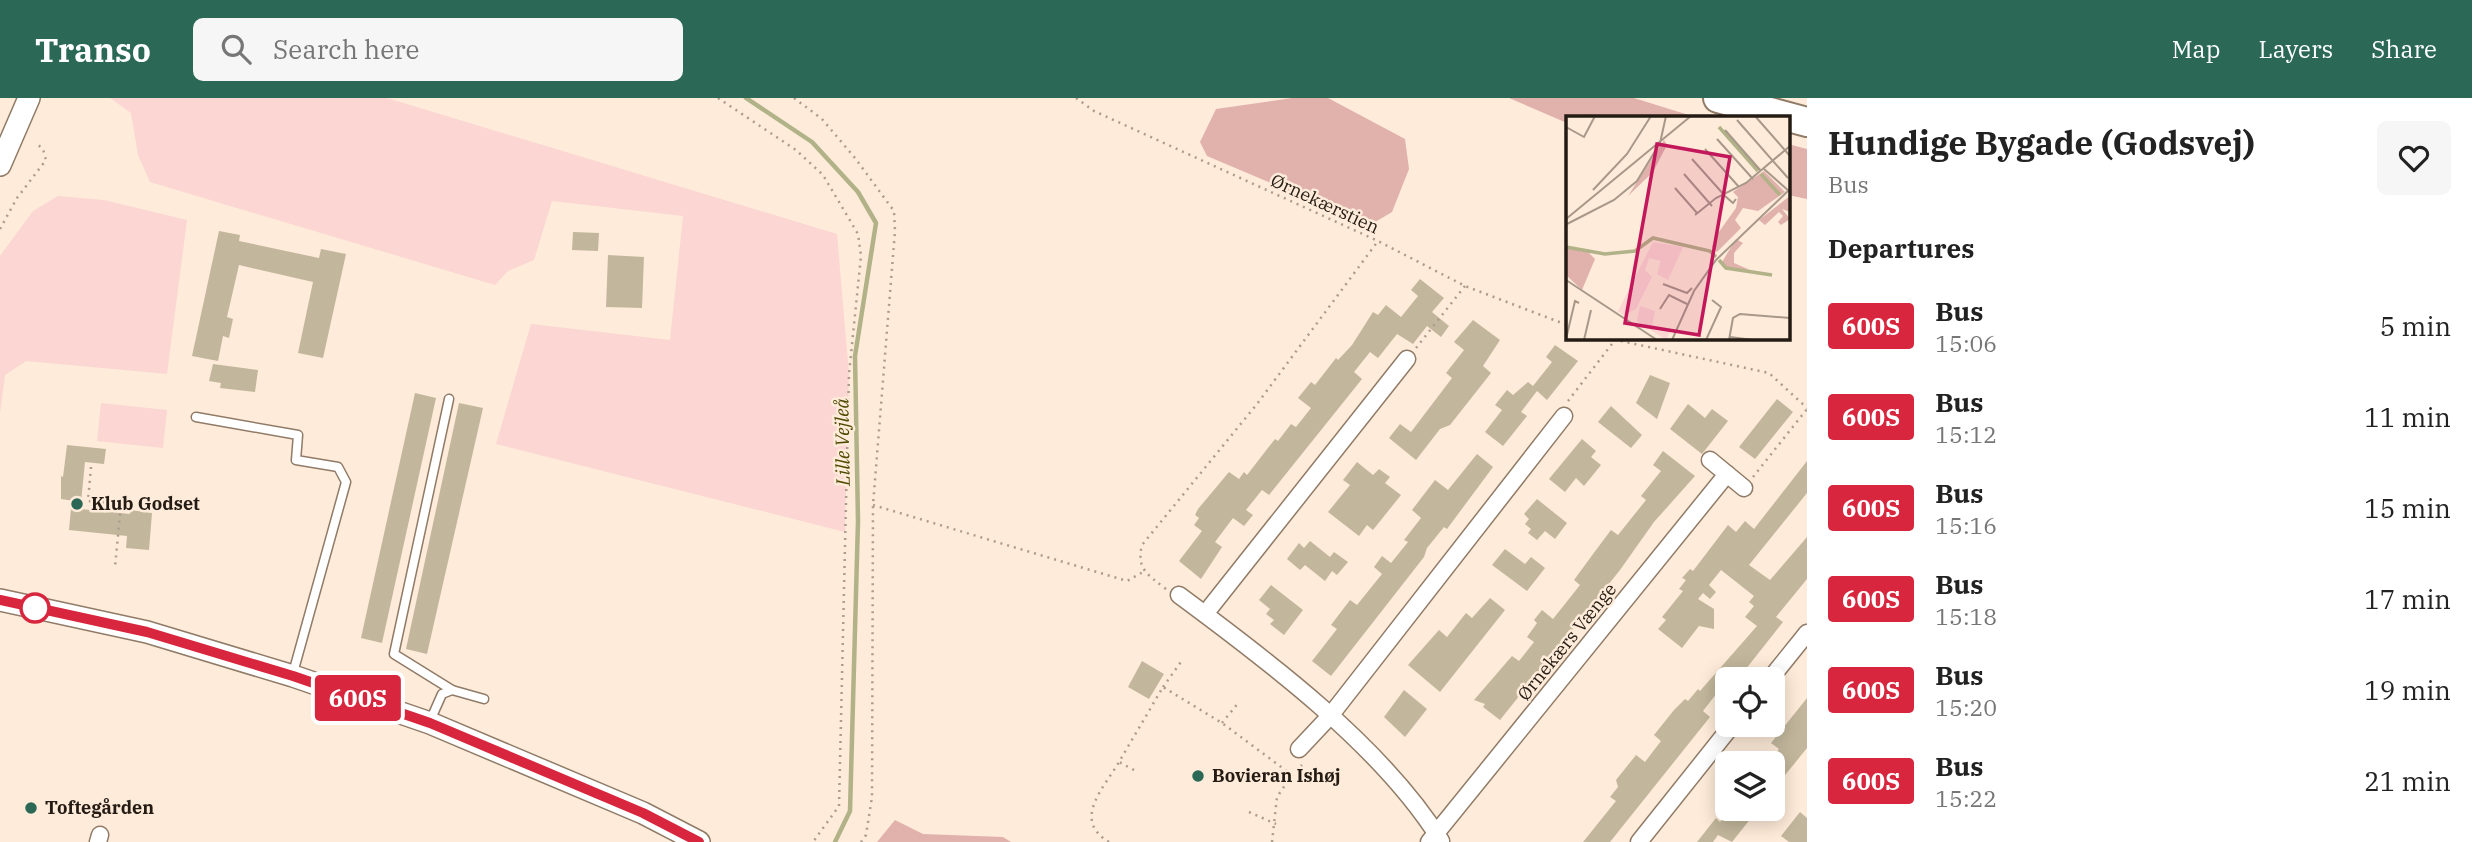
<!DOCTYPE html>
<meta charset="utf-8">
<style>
:root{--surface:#fff;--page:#f6f6f6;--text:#222;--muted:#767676;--accent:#2b6956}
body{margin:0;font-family:"IBM Plex Serif",serif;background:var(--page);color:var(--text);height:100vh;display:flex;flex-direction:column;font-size:26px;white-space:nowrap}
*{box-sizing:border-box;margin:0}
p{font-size:23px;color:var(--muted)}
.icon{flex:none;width:38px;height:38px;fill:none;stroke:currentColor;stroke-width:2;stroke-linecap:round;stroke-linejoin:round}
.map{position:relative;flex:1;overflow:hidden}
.side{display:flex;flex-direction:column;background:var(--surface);width:665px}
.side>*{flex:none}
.badge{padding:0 14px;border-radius:5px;font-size:24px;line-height:46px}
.tools{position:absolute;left:1715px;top:569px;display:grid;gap:14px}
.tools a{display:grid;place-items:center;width:70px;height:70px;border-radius:10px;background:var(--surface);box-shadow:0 4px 18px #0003;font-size:35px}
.map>.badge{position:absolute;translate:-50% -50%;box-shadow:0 0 0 4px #fff}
h2{padding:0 21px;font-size:26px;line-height:63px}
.round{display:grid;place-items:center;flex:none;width:74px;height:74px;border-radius:10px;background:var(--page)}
.summary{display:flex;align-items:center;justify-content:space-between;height:119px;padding:0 21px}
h1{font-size:33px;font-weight:800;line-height:52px}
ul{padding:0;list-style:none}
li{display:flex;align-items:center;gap:21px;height:91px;padding:0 21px}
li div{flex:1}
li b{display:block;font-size:26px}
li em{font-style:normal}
li .badge{min-width:77px;font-weight:700;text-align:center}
header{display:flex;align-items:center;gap:42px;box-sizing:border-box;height:98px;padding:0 35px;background:var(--accent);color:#fff}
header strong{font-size:33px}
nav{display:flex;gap:38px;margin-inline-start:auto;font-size:24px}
.search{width:490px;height:63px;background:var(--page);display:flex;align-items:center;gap:18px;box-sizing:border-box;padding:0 24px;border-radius:10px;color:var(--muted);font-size:26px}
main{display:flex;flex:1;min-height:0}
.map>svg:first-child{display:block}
</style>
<header>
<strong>Transo</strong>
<div class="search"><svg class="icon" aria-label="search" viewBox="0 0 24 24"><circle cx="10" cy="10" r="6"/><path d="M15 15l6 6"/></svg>Search here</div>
<nav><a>Map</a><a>Layers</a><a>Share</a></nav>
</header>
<main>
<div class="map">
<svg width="1807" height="744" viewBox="0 0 1807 744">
<rect width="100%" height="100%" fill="#feebd9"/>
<g fill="#fbd6d3">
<polygon points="110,0 387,0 837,136 849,276 845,434 496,346 531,226 670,242 683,118 552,103 534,162 508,173 495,187 150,84 138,57 131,15"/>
<polygon points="58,98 104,102 187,122 167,276 26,263 5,277 0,315 0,158 33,113"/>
<polygon points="101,305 167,312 163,350 97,343"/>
</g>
<g fill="#e1b1ac">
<polygon points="1292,0 1328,0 1405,41 1409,71 1392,114 1370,127 1207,58 1200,44 1216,11"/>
<polygon points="1509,0 1634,0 1695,19 1567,19 1567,25"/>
<polygon points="1788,46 1807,51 1807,101 1788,97"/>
<polygon points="895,722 923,736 1003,739 1011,744 877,744"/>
</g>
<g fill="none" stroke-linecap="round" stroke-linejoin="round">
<polyline stroke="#b2b288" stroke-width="4.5" points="746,0 812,44 858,94 876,125 855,258 858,423 850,713 835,744"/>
</g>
<g fill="#c2b79c">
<polygon points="219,133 240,137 239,143 319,160 321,151 346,156 323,260 298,255 313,184 239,167 227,219 233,221 229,240 223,238 218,263 192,258"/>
<polygon points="573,134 599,135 598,153 572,152"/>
<polygon points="608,157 644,159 642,210 606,209"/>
<polygon points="1420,181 1444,200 1432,214 1449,228 1441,239 1427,228 1413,246 1397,236 1378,260 1370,254 1354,274 1362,281 1269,397 1262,392 1246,412 1253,417 1244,428 1233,420 1215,444 1222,449 1201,481 1179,463 1202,433 1194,427 1199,420 1195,417 1198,411 1229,374 1239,381 1244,374 1247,377 1275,341 1278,343 1291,326 1296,329 1311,310 1298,300 1311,284 1315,287 1336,260 1338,262 1352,247 1373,214 1378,217 1386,207 1401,219 1418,198 1411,192"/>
<polygon points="1473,222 1500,242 1483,268 1491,275 1450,327 1440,331 1416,362 1389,340 1400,326 1411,334 1452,280 1446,275 1464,252 1454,244"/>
<polygon points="1555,247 1578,263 1547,302 1537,293 1521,314 1527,318 1503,348 1485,334 1502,312 1495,307 1507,292 1513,297 1528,284 1533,288 1552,264 1546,259"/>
<polygon points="213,266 258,272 255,294 220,290 221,285 209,283"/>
<polygon points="1650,277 1670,285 1657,321 1636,305"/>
<polygon points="415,295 436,300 382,545 361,540"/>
<polygon points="1777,301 1793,314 1755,361 1739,349"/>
<polygon points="459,305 483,310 427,556 406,551"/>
<polygon points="1688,306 1705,320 1712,311 1728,323 1702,356 1670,331"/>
<polygon points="1611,308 1642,337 1631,350 1598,324"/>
<polygon points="1582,341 1596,353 1591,359 1601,367 1584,388 1576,380 1565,394 1549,381"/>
<polygon points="67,347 106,351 104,366 85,364 81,404 61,401 61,378 63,379"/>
<polygon points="1663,353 1695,378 1654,424 1620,472 1500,622 1483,609 1485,606 1474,602 1512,558 1519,563 1534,544 1527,539 1537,525 1534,522 1542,512 1553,521 1580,487 1574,482 1596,452 1611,432 1618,437 1646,402 1641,398 1661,373 1653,367"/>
<polygon points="1477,356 1493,369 1447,431 1444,429 1427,450 1424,459 1331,578 1312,563 1337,531 1331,527 1350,502 1357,507 1382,476 1374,469 1382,458 1391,465 1408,444 1404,442 1421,420 1412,412 1435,382 1448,392"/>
<polygon points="1807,363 1807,395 1749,467 1770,482 1807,439 1807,481 1776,519 1783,524 1738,581 1727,581 1727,604 1717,595 1703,613 1710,619 1610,744 1583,744 1616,703 1610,699 1618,689 1616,682 1636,657 1645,664 1661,643 1654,637 1674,612 1685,601 1688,603 1698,591 1700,593 1757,528 1745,519 1754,508 1749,504 1754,498 1721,472 1709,487 1716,494 1710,501 1703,495 1698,501 1714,511 1714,531 1699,528 1682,550 1658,531 1666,522 1662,519 1683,493 1679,491 1686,482 1682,480 1690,471 1693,473 1728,427 1736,434 1745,423 1754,431"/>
<polygon points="1357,364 1373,377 1379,371 1390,379 1385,385 1401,397 1373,432 1367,427 1359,438 1328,414 1350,387 1343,382"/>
<polygon points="1537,401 1567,425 1555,441 1545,433 1537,442 1528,435 1531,431 1525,426 1529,421 1524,416"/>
<polygon points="71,410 130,416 130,412 152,415 149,452 126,450 127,438 69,432"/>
<polygon points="1310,443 1330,459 1334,454 1348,464 1337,477 1332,473 1325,483 1305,467 1300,472 1287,461 1299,445 1304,450"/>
<polygon points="1505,451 1525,466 1531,459 1545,470 1527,493 1492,467"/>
<polygon points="1271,487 1303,512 1284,537 1270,526 1274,522 1266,516 1270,511 1259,502"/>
<polygon points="1490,500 1505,512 1440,594 1408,567 1439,532 1447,539 1466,515 1472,520"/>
<polygon points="1142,563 1164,576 1149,601 1128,589"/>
<polygon points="1404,592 1427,611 1405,639 1384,619"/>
<polygon points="1807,600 1807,650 1773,692 1773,658 1779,651 1771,645"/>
<polygon points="1731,710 1759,710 1732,744 1718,737 1713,744 1697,744 1716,720 1720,724"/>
<polygon points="1800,714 1807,720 1807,744 1789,744 1781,738"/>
</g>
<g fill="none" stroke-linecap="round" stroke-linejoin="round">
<g stroke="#907b67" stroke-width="11">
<g id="lane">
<polyline points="449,301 394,556 452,592"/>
<polyline points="196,319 298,337 296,362 338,369 346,384 293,575"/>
<polyline points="430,623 442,596 452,592 484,601"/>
</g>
</g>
<g stroke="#907b67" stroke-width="19">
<g id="street">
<polyline points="1710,362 1744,390"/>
<path d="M 1179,497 C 1267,562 1383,649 1441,743"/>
<polyline points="1205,516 1407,261"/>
<polyline points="1770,581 1807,535"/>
<polyline points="1299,651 1330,618 1564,318"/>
<polyline points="98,744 100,737"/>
<polyline points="1429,744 1727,376"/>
<polyline points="1639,744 1733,626"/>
</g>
</g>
<g stroke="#907b67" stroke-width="24">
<g id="secondary">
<polyline points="0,67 29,0"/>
<polyline points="0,502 147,534 293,578 430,625 643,715 699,744"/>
</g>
</g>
<g stroke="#907b67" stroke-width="32">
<polyline id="highway" points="1718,0 1807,24"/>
</g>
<g stroke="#ab9c8e" stroke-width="2.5" stroke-dasharray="2 5" stroke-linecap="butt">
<polyline points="718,0 796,52 823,77 858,136 861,158 849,276 839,708 813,744"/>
<polyline points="794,0 822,21 855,60 894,113 895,133 873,407 872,699 866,737 861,744"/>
<polyline points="1076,0 1094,13 1378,143 1465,188 1567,227"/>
<polyline points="0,131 17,100 46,62 43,51 37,46"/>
<polyline points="1607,240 1769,275 1807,310"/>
<polyline points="1416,250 1465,188"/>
<polyline points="1568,303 1615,242"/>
<polyline points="91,369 88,403 121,406 115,469"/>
<polyline points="1753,379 1807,311"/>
<polyline points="873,407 1127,483 1143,474"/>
<path d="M 1166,491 C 1148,477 1136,471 1142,447 L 1257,306 L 1378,143"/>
<polyline points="1163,589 1183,561"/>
<polyline points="1222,625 1239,604"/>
<polyline points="1134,672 1119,664 1163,589 1222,625 1292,677 1302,667"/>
<polyline points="1249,714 1276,726"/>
<path d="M 1109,744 C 1072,722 1103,691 1119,664"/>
<polyline points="1272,744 1277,699 1292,677"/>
</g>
<use href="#lane" stroke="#fff" stroke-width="8"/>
<use href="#street" stroke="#fff" stroke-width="16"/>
<use href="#secondary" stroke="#fff" stroke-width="21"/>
<use href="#highway" stroke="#fff" stroke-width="28"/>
</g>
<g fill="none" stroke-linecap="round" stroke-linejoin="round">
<g stroke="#fff" stroke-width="16">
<polyline id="line" points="0,502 147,534 293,578 430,625 643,715 699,744"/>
</g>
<use href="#line" stroke="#d7263d" stroke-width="10"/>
</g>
<g fill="#2b6956" stroke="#feebd9" stroke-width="2.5">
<circle cx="77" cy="406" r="7"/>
<circle cx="1198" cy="678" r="7"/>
<circle cx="31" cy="710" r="7"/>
</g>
<circle fill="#fff" stroke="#d7263d" stroke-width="3.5" cx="35" cy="510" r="14"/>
<g text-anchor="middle" stroke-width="5" stroke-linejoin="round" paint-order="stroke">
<g font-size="18" fill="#241c14" stroke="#feebd9">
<text transform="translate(1325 106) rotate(25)" y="6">Ørnekærstien</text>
<text transform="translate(1567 544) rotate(-51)" y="6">Ørnekærs Vænge</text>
</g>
<g font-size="18" font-weight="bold" fill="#241c14" stroke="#feebd9" text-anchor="start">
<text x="91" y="412">Klub Godset</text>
<text x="1212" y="684">Bovieran Ishøj</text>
<text x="45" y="716">Toftegården</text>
</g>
<g font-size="19" font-style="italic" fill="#4c4a00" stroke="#feebd9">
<text transform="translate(842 344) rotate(-91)" y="7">Lille Vejleå</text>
</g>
</g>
<g transform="translate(1566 18)">
<rect width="224" height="224" fill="#feebd9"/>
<path d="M 87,126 L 117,131 L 102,164 L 91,158 L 95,145 L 83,142 L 79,154 L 86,161 L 70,193 L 58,199 L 52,195 ZM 74,190 L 89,195 L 86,209 L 104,216 L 100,224 L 71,205 Z" fill="#fbd6d3"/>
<path d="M 98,24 L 101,29 L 87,56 L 62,80 ZM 198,55 L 219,76 L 192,95 L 177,92 L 169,104 L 175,112 L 151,136 L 146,131 L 150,120 L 170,92 L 172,81 L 167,76 ZM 224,80 L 224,96 L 216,93 L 224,103 L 215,109 L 212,106 L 217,100 L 213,96 L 199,109 L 193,104 ZM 170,123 L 177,127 L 168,137 L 168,147 L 184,154 L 162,152 L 156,146 ZM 0,133 L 19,133 L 29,143 L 16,174 L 0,159 Z" fill="#e1b1ac"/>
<path fill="none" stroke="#b2b288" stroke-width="3.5" d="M 153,11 L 192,55M 195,58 L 214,79M 0,131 L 39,138 L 69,135 L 87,122 L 144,135 L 150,141M 153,144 L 160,152 L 206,159"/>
<path fill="none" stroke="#a7988a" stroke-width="2" d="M 189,0 L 224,40M 171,4 L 222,62M 0,11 L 18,21 L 29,0M 159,14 L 195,55M 151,23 L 187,63M 139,33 L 173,71M 126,43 L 159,80 L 167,87 L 170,83M 198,53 L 224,76M 118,58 L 146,90M 109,72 L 131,97M 27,74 L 61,38 L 85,0M 129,99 L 150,82 L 180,67 L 224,30M 0,103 L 125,0M 1,108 L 48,84 L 71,65 L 94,27 L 100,0M 0,164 L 91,224M 97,168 L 121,177 L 126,172M 94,193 L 103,179 L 121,188M 164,221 L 187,224M 0,223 L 9,185 L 13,187M 18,224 L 25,194M 106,224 L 128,175 L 150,144 L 224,73M 140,224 L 155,191 L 146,184M 163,224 L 167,202 L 174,198 L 224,202"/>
<path fill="#c2185b" fill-opacity="0.15" stroke="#c2185b" stroke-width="3.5" d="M 91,28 L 164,41 L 133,219 L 59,207 Z"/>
<rect width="224" height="224" fill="none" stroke="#241c14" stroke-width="3.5"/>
</g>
</svg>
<div class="tools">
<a><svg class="icon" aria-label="locate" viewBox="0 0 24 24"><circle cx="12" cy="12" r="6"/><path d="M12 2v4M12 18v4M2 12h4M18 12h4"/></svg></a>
<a><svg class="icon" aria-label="layers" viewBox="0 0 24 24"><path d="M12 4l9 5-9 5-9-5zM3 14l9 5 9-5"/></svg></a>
</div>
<b class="badge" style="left:358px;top:600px;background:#d7263d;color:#fff">600S</b>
</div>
<section class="side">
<div class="summary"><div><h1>Hundige Bygade (Godsvej)</h1><p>Bus</p></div><a class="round"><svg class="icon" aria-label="heart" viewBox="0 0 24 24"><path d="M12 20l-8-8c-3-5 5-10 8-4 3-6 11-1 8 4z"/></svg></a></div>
<h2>Departures</h2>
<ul>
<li><span class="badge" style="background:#d7263d;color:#fff">600S</span><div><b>Bus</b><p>15:06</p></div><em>5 min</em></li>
<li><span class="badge" style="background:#d7263d;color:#fff">600S</span><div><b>Bus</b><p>15:12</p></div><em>11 min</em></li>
<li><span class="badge" style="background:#d7263d;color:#fff">600S</span><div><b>Bus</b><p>15:16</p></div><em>15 min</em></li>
<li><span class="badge" style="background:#d7263d;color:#fff">600S</span><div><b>Bus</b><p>15:18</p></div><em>17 min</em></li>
<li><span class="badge" style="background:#d7263d;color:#fff">600S</span><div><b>Bus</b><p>15:20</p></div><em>19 min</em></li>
<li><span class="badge" style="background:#d7263d;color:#fff">600S</span><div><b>Bus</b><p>15:22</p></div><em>21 min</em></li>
</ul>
</section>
</main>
